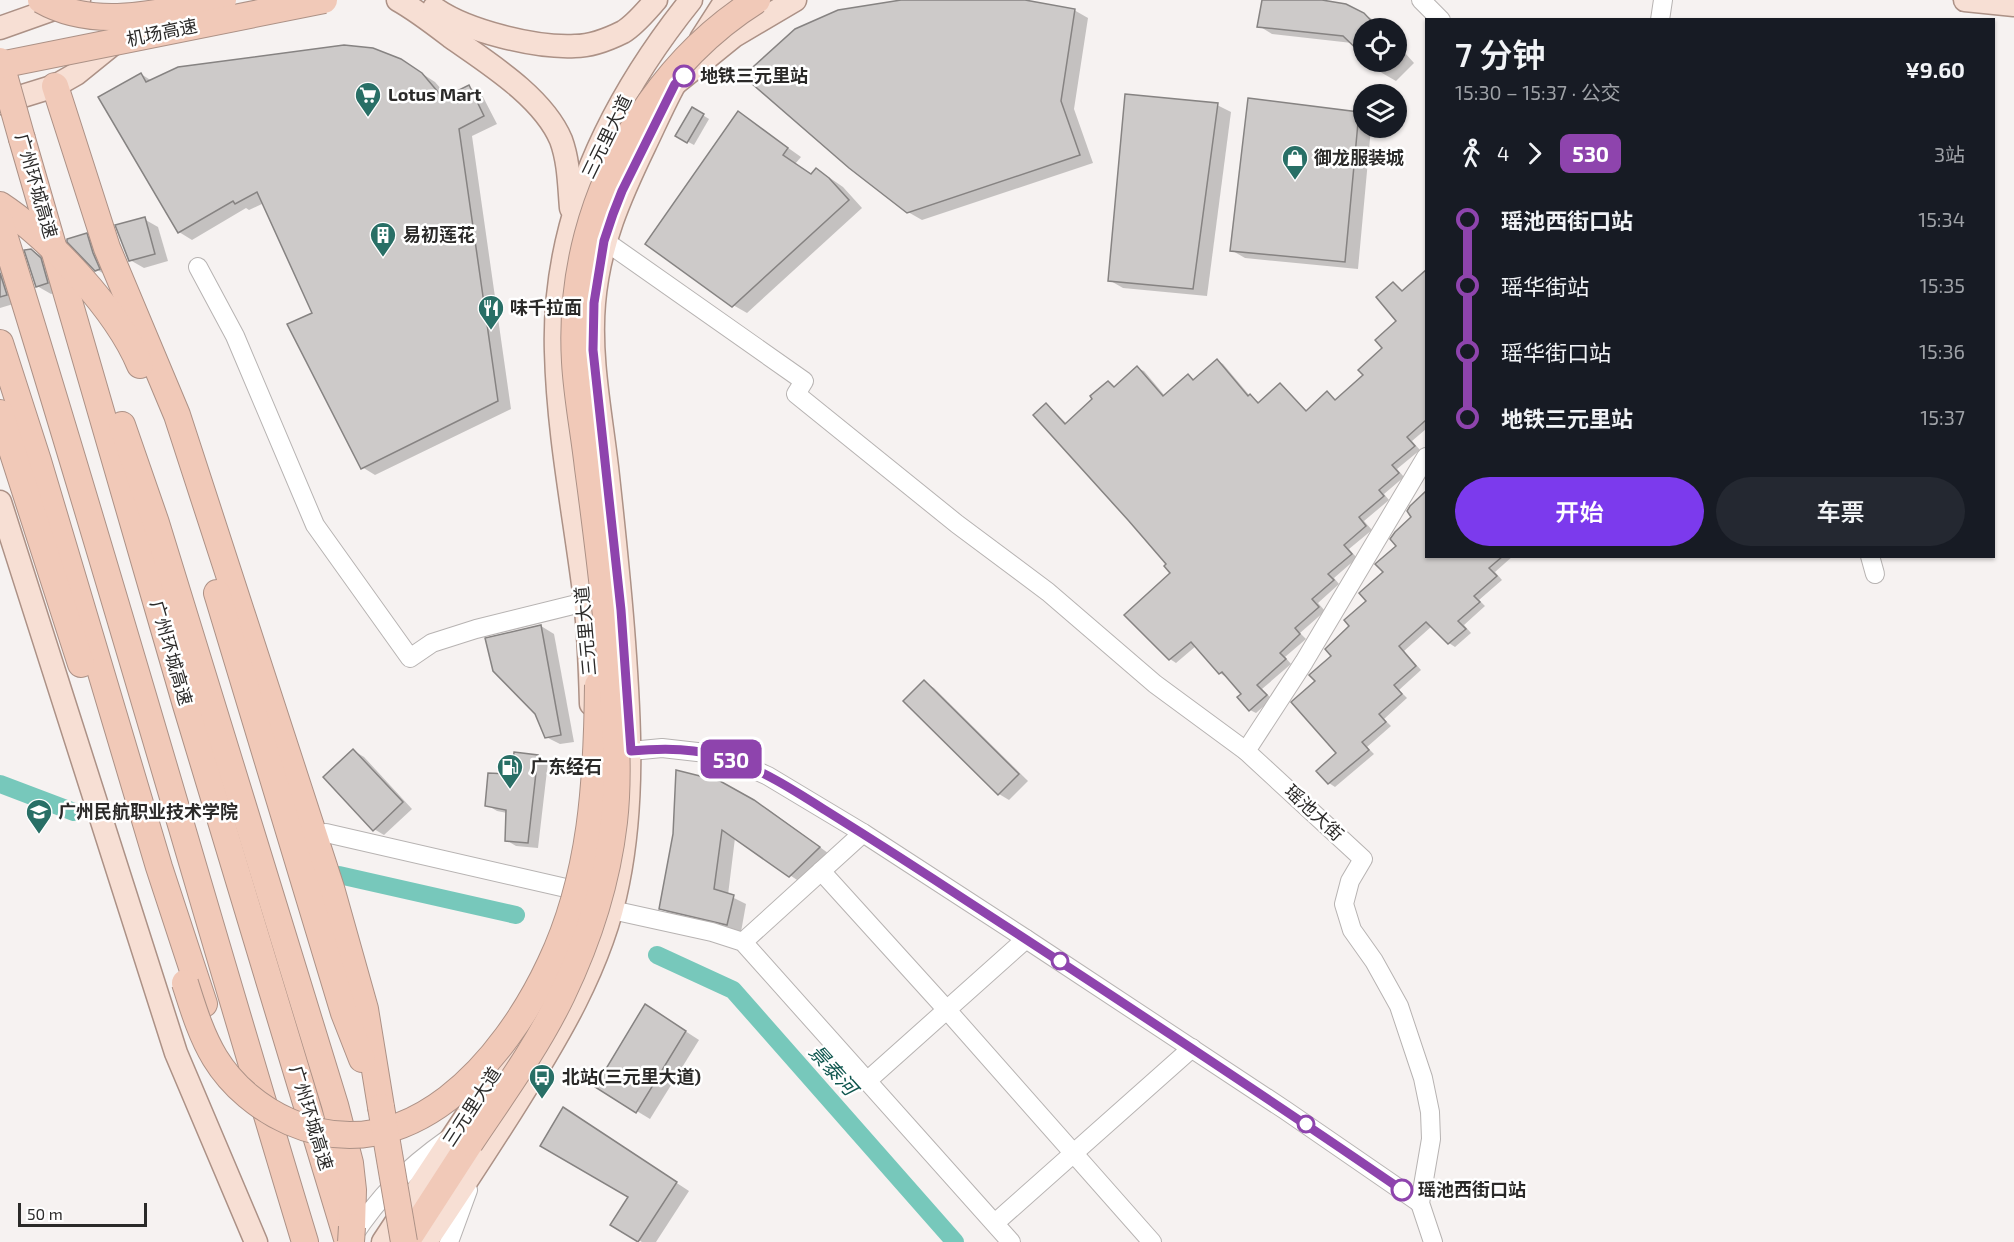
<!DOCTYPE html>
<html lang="zh">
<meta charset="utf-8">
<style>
:root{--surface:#171b24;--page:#242831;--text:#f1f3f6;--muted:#9ea1a6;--accent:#7c3aed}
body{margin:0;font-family:"Exo 2","Noto Sans SC",sans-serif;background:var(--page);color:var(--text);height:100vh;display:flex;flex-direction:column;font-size:22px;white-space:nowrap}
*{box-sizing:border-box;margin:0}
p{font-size:20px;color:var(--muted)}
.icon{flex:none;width:33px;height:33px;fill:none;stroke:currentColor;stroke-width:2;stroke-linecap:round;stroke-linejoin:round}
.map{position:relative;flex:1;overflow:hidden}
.panel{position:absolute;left:1425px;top:18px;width:570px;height:540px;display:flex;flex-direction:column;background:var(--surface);border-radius:0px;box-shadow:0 2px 4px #0004}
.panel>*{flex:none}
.badge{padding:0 12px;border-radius:9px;font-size:21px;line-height:39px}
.tools{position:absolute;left:1353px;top:18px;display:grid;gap:12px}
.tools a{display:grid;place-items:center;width:54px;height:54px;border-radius:50%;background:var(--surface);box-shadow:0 2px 4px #0004;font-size:30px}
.scale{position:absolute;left:18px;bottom:15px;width:129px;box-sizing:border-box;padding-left:6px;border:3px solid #2b2a29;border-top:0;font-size:16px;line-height:21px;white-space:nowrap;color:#2b2a29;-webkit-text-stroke:4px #fff;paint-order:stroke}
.map>.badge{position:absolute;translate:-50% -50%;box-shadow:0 0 0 3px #fff}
.legs{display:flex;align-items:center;gap:9px;height:66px;padding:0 30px;font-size:20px}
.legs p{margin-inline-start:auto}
.headline{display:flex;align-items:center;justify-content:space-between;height:102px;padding:0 30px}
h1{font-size:33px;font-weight:600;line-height:45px}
.cta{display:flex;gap:12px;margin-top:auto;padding:12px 30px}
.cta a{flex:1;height:69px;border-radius:36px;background:var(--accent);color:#fff;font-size:24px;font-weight:600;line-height:69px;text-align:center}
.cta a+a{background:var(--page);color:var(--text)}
ul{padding:0 30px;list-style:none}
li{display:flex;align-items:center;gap:21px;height:66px;font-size:22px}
li i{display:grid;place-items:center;width:9px;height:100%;margin:0 8px;background:currentColor}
li i::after{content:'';width:15px;height:15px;margin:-8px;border:4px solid;border-radius:50%;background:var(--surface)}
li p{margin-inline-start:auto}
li:first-child i{background:linear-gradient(#0000 50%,currentColor 0)}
li:last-child i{background:linear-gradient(currentColor 50%,#0000 0)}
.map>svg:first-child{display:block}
</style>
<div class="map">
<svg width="2014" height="1242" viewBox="0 0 2014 1242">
<rect width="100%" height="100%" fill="#f6f2f1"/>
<g fill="#0003">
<polygon points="911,0 1017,0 1074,10 1088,18 1074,109 1093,163 922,220 908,212"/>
<polygon points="1264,0 1312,0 1364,14 1378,23 1383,28 1364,28 1352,43 1272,34 1259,26"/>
<polygon points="1396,43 1414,63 1396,81 1382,73 1371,62 1396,62"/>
<polygon points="415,69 435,82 448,97 469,87 482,95 497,124 472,136 511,409 375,475 362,467 314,314 264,203 249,210 246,208 192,240 179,232 141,74 152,81"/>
<polygon points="1217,105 1231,112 1207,296 1123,288 1109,280"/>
<polygon points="693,109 709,119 694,145 677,136"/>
<polygon points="739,113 801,157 795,164 812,175 816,170 830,178 843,187 862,208 747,313 733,305"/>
<polygon points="1358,113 1364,116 1364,128 1371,128 1358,269 1245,258 1231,250"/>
<polygon points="144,219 158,227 168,261 144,268 130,260"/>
<polygon points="86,235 100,243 109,277 96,269"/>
<polygon points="31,250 45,258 61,291 51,294 37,286"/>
<polygon points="0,263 20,302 0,308"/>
<polygon points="1426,272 1426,429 1412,441 1420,450 1397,469 1404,477 1384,494 1389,500 1364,521 1372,530 1349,549 1357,558 1334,578 1339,584 1318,603 1325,611 1300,633 1306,639 1285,657 1291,664 1262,689 1272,699 1256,713 1250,710 1243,694 1226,677 1220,673 1196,646 1176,663 1170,659 1126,615 1172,573 1168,564 1046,405 1052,409 1067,424 1094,399 1108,382 1116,388 1137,368 1144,371 1165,396 1188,375 1195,380 1217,360 1223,364 1250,396 1260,403 1280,385 1286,389 1307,411 1327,393 1337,401 1365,375 1384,348 1398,321 1393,283 1404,292"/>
<polygon points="1426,493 1426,556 1513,556 1495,572 1502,580 1479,600 1485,606 1464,625 1471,633 1455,647 1449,643 1432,626 1404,651 1421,670 1399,690 1407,698 1384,719 1391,726 1367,747 1374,754 1335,787 1329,783 1338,753 1317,681 1385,573 1414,517 1411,506"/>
<polygon points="541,626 554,634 574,742 560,744 546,737"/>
<polygon points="924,682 934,688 1028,781 1009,800 999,794"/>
<polygon points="354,751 364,757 412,809 384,835 374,829"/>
<polygon points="538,756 548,762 538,848 516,846 506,840 507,813 497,811 487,805 514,775"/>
<polygon points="720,783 768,809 832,856 803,884 735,838 728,895 746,904 741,932 674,916 660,908"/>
<polygon points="659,1014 699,1040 650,1119 597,1087"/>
<polygon points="576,1117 689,1191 656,1242 642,1242 612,1224 630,1196"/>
</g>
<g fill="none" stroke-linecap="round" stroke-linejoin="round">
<g stroke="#77c8bb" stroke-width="18">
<polyline points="0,784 74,812"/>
<polyline points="339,875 516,915"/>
<polyline points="657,955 733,990 955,1242"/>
</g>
</g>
<g fill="#cdcac9" stroke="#868382" stroke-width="1.5">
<polygon points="901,0 1025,0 1075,9 1061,101 1080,155 907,213 849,168 743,76 795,29 838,10"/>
<polygon points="1262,0 1322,0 1346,4 1364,13 1378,28 1364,28 1364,56 1343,36 1257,27"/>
<polygon points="344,45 373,48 401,59 422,73 443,98 469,85 484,116 459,129 498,401 361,469 287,324 312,313 257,192 235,204 233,201 178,233 98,97 141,73 146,82 178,67"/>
<polygon points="1125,94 1218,103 1193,289 1108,281"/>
<polygon points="1248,98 1359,112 1345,262 1230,251"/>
<polygon points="692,107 704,114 687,143 675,136"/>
<polygon points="738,111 788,148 783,155 811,174 816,168 829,178 849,200 732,307 645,244"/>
<polygon points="145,217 155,254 129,261 115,225"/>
<polygon points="87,233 93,253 100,269 95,271 67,242 67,239"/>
<polygon points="31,249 41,258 48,283 36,287 24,250"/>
<polygon points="1426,270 1426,420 1407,437 1415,446 1392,465 1399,473 1379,490 1384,496 1359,517 1366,526 1344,545 1352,554 1328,574 1334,580 1312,599 1319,607 1295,628 1300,634 1280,653 1286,659 1257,685 1267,695 1249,711 1237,697 1241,694 1222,672 1219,674 1191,642 1169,660 1124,615 1170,573 1164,566 1166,564 1128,520 1033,415 1046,403 1065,424 1092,399 1090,396 1108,381 1114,387 1137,366 1163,396 1188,374 1193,380 1217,359 1248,396 1250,394 1258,403 1280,383 1306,411 1327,391 1335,400 1363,375 1358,370 1382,348 1375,340 1396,321 1376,297 1393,282 1402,291"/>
<polygon points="0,273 7,295 0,297"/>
<polygon points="1426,491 1426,556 1503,556 1489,568 1497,576 1474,596 1480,602 1458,621 1466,629 1448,644 1426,622 1399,646 1416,666 1394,685 1402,694 1379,714 1386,722 1362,742 1369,750 1328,784 1316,771 1336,753 1291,702 1315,681 1309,675 1331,656 1325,649 1349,626 1344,620 1366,601 1359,593 1383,572 1375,564 1396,546 1390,539 1395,532 1411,517 1407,511 1410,506"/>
<polygon points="541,625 561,735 545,738 535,714 493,671 485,638"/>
<polygon points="924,680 1019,774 998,795 903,701"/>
<polygon points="353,749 403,802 373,831 323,777"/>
<polygon points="514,752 538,755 528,843 505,841 506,810 485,806 488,773 512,774"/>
<polygon points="676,770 720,781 754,800 820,847 789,877 722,830 714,889 734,895 727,925 659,909 673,834"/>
<polygon points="645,1004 686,1031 636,1113 595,1087"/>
<polygon points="563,1107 677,1182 638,1242 610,1225 628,1197 540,1146"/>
</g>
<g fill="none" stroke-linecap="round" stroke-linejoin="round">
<g stroke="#b7b3b2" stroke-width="20">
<g id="minor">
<polyline points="1421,0 1441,20"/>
<polyline points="1660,20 1663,0"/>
<polyline points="605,241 804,381 796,394 957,524 1048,592 1155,684 1246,751"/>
<polyline points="198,267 235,336 315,525 410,658 432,643 476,629 585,602"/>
<polyline points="1426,457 1304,662 1246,751 1363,859 1350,881 1344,904 1352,930 1374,961 1399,1006 1423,1078 1430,1112 1431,1139 1420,1203 1433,1242"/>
<polyline points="1870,556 1875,574"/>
<polyline points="616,750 631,751 662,748 706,753 728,758 768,776 863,833 1026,939 1285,1110 1420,1203"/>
<polyline points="326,833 579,891"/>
<polyline points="821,871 947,1010 1152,1242"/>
<polyline points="612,910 712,932 743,942 1011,1242"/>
<polyline points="743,942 863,833"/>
<polyline points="867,1081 1026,939"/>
<polyline points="995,1223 1192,1048"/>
<path d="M 351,1239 C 379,1196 407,1168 448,1139"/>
<polyline points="449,1242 468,1190"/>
</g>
</g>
<g stroke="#ac9186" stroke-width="25">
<g id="major">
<path d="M 398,0 C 416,10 434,24 451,37 C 488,63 543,97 561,140 C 569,162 569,185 571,208"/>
<polyline points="1965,0 2014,5"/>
<path d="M 434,8 C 466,31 535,48 575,46 C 591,46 609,39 623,32 C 635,25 647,10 656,0"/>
<polyline points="0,28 79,0"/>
<polyline points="701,39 726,0"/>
<polyline points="676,83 734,36 795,0"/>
<polyline points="0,103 55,86 76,74 118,40"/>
<polyline points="0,502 176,1053 256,1242"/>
<path d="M 591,704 C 590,670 589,635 585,600 C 575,518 558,436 556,352 C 552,220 610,101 691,0"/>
<polyline points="383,1242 479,1097 514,1040"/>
<path d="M 426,1242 C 455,1199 483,1156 511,1112 C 556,1041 602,966 618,883 C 634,803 630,723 624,642 C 620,587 614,531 608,476 C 602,419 589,360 594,303 C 599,244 620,197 645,145 C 656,122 666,99 678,78"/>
</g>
</g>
<g stroke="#ac9186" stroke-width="28">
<g id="highway">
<polyline points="55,86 107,248 177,415 331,888 365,1009 381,1107"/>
<polyline points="22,139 186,705 348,1242"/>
<path d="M 0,205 C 50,238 117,310 140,365"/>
<path d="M 0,222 C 106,561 202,902 305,1242"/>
<polyline points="0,343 38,461 159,867 204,1004"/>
<polyline points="0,413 81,664"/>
<polyline points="122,425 156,523 335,1105 350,1163 353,1190 352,1227"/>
<polyline points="217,593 344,1013 362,1059"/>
<polyline points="406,1242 470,1143"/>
</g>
</g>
<use href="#minor" stroke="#fff" stroke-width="18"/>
<use href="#major" stroke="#f7dfd4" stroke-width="22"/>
<use href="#highway" stroke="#f1c9b8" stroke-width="26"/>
<g stroke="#ac9186" stroke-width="28" stroke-linecap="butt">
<g id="highway-bridge">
<path d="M 41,0 C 97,32 164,11 223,0"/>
<polyline points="0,61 22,139"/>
<polyline points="0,65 324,0"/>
<path d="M 185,983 C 193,1008 201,1035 215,1058 C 232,1086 260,1109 290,1122 C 409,1174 505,1060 550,964 C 592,876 597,780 598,685"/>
<polyline points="381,1107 404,1242"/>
<path d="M 470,1143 C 502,1095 537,1047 562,995 C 588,941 607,882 614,822 C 619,778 616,735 613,691 C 607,616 598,542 588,468 C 584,432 577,398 575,362 C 570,275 592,192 639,119 C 669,72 709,30 757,0"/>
<polyline points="351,1242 352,1227"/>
</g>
</g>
<use href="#highway-bridge" stroke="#f1c9b8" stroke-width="26"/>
</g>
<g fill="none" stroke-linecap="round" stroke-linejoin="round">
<g stroke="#fff" stroke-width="14">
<path id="line-1" d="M 684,76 L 675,84 L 622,191 L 613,214 L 604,241 L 594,303 L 593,350 L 621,610 L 631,751 C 664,748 697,748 730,759 C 764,771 795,791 825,810 C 873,840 920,870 967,901 C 1113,996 1258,1091 1402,1190"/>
</g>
<use href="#line-1" stroke="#8e44ad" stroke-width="9"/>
</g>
<defs>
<g id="supermarket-pin" transform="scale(1.35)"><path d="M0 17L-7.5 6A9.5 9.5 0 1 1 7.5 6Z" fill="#286f66" stroke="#fff"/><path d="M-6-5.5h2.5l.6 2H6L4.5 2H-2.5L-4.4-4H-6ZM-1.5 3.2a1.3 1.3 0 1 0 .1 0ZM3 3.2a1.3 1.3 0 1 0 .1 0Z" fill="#fff"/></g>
<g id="shop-pin" transform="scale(1.35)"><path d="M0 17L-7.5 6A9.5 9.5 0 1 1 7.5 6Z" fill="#286f66" stroke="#fff"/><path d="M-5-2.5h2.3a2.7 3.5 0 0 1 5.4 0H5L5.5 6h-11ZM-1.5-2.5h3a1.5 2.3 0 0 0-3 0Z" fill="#fff"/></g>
<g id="building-pin" transform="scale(1.35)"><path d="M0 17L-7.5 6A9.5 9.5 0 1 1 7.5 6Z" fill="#286f66" stroke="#fff"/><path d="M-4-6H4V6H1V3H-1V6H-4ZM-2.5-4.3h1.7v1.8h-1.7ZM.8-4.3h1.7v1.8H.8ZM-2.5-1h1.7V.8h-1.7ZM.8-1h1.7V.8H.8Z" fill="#fff"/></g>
<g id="restaurant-pin" transform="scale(1.35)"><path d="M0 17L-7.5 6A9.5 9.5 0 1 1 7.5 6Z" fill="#286f66" stroke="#fff"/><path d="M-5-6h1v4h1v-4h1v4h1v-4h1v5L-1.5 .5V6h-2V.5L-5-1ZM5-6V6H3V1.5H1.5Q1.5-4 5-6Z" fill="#fff"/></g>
<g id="fuel-pin" transform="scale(1.35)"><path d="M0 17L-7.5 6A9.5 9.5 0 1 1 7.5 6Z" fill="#286f66" stroke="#fff"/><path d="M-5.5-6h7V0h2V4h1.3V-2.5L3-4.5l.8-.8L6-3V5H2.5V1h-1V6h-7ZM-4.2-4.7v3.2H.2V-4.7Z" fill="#fff"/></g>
<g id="university-pin" transform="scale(1.35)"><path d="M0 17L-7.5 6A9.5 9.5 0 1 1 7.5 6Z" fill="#286f66" stroke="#fff"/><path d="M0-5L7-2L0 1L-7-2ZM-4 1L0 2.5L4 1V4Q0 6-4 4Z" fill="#fff"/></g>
<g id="bus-pin" transform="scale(1.35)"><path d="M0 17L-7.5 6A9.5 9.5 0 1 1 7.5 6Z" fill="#286f66" stroke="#fff"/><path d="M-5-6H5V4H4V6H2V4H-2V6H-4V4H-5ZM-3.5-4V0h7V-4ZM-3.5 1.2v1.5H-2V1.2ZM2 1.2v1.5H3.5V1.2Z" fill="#fff"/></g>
</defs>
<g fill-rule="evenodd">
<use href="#supermarket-pin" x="368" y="95"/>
<use href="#shop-pin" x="1295" y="158"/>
<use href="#building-pin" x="383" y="235"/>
<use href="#restaurant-pin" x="491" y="308"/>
<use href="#fuel-pin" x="510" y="767"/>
<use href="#university-pin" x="39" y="812"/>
<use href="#bus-pin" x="542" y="1077"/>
</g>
<g fill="#fff" stroke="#8e44ad" stroke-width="3">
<circle cx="684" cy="76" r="10"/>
<circle cx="1060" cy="961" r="8"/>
<circle cx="1306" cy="1124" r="8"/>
<circle cx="1402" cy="1190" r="10"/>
</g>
<g text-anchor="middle" stroke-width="5" stroke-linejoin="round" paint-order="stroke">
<g font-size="18" fill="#2b2a29" stroke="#fff">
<text transform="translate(162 33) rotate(-12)" y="6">机场高速</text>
<text transform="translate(607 137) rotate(-64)" y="6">三元里大道</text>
<text transform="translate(36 186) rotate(74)" y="6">广州环城高速</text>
<text transform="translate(586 631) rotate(-95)" y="6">三元里大道</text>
<text transform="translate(171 653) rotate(74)" y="6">广州环城高速</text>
<text transform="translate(1314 813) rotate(43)" y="6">瑶池大街</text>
<text transform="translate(472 1107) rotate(-57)" y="6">三元里大道</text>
<text transform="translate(311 1118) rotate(73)" y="6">广州环城高速</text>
</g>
<g font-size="18" font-weight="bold" fill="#2b2a29" stroke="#fff" text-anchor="start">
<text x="700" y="82">地铁三元里站</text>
<text x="1418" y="1196">瑶池西街口站</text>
</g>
<g font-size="18" font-weight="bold" fill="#2b2a29" stroke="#fff" text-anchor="start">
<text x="388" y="101">Lotus Mart</text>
<text x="1314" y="164">御龙服装城</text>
<text x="403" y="241">易初莲花</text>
<text x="510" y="314">味千拉面</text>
<text x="530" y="773">广东经石</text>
<text x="58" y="818">广州民航职业技术学院</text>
<text x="562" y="1083">北站(三元里大道)</text>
</g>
<g font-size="20" font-style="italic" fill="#0e554d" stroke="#fff">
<text transform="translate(833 1070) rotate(48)" y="7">景泰河</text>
</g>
</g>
</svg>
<div class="tools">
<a><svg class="icon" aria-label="locate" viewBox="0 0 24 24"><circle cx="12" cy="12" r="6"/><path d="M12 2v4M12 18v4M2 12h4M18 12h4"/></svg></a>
<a><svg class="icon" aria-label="layers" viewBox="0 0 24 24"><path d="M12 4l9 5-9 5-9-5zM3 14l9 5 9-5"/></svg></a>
</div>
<div class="scale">50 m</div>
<b class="badge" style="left:731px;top:759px;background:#8e44ad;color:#fff">530</b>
<section class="panel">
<div class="headline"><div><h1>7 分钟</h1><p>15:30 – 15:37 · 公交</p></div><b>¥9.60</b></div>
<div class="legs"><svg class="icon" aria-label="walk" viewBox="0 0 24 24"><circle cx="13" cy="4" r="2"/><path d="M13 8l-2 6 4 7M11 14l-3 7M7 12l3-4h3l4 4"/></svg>4<svg class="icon" aria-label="forward" viewBox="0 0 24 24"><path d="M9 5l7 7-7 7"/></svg><b class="badge" style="background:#8e44ad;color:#fff">530</b><p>3站</p></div>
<ul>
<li><i style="color:#8e44ad"></i><b>瑶池西街口站</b><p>15:34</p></li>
<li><i style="color:#8e44ad"></i><span>瑶华街站</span><p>15:35</p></li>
<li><i style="color:#8e44ad"></i><span>瑶华街口站</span><p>15:36</p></li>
<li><i style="color:#8e44ad"></i><b>地铁三元里站</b><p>15:37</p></li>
</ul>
<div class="cta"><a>开始</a><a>车票</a></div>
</section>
</div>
